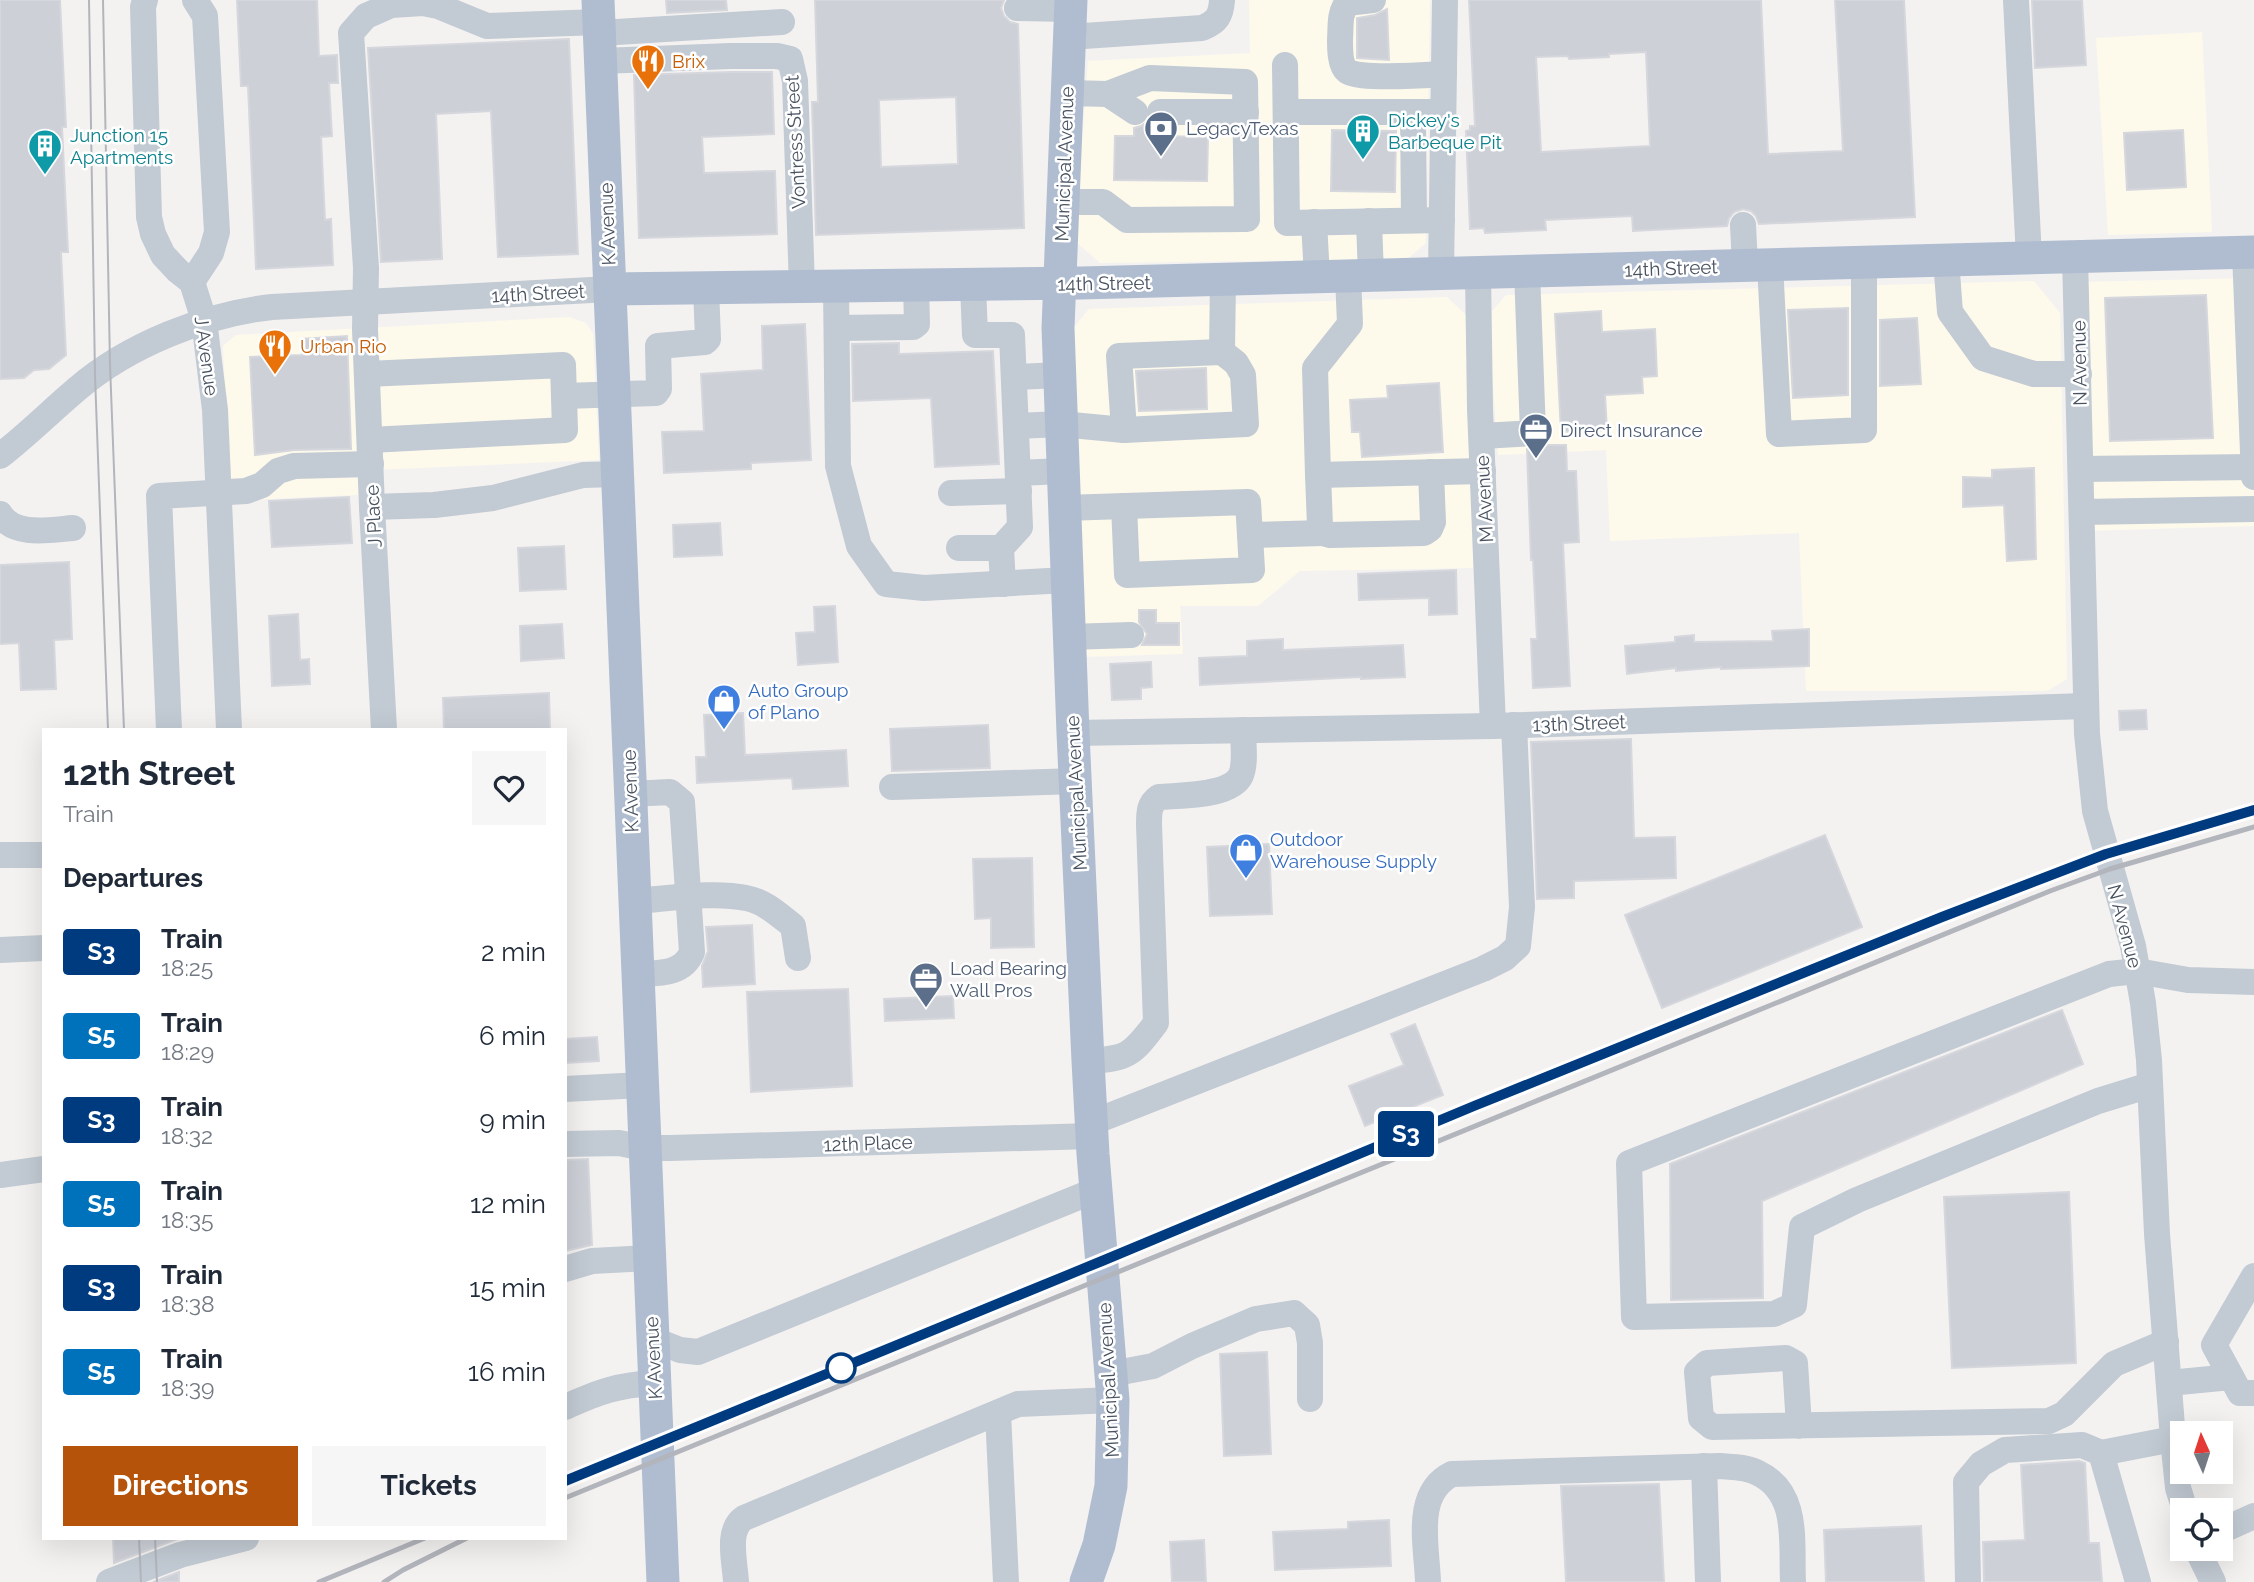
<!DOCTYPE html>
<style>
:root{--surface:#fff;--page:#f6f6f7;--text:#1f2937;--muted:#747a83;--accent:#b45309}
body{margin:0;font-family:Raleway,sans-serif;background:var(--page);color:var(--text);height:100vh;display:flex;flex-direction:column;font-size:26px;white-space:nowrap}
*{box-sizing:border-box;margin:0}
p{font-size:23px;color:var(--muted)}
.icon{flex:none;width:38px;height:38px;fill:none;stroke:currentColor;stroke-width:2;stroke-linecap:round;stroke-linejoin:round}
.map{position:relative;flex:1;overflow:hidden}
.panel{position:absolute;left:42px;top:728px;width:525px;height:812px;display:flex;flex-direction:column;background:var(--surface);border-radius:0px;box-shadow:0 7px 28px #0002}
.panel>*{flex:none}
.badge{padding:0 14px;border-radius:5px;font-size:24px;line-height:46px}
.needle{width:46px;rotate:357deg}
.buttons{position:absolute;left:2170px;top:1421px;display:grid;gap:14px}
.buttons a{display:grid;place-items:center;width:63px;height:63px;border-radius:0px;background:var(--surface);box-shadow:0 7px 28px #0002;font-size:35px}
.map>.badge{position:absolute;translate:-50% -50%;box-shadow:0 0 0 4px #fff}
h2{padding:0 21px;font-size:26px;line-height:63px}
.round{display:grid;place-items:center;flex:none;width:74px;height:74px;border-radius:0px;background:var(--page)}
.summary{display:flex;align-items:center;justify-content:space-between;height:119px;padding:0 21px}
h1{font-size:33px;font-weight:700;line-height:52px}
.button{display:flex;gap:14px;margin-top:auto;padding:14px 21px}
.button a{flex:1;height:80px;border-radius:0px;background:var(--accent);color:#fff;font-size:28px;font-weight:700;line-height:80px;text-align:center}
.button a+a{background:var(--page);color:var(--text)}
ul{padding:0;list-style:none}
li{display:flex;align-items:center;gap:21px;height:84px;padding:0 21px}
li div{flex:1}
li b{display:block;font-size:26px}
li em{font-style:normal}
li .badge{min-width:77px;font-weight:700;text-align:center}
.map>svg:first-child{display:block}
</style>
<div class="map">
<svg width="2254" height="1582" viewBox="0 0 2254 1582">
<rect width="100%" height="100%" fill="#f4f2f1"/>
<g fill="#fdfaec">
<polygon points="1249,0 1430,0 1426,243 1407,259 1100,263 1075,241 1088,61 1250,53"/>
<polygon points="2202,32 2212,232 2108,235 2096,38"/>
<polygon points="2254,278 2254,526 2085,531 2077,282"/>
<polygon points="2034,281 2060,313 2067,679 2047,691 1806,691 1799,533 1610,541 1606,450 1498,455 1488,316 1506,295"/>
<polygon points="1447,297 1468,317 1473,568 1300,571 1258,606 1180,606 1183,654 1083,657 1069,333 1089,309"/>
<polygon points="569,317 586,323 593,334 599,460 374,470 374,494 230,501 223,346 236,335"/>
</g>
<g fill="#cdd0d7" stroke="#d5d7dd" stroke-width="2" fill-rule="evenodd">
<polygon points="0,0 60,0 66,127 62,127 68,252 61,252 66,355 49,369 34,370 24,378 0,379"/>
<polygon points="237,0 317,0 319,56 337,55 338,83 329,83 332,136 321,137 325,220 331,219 333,265 256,269 248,86 241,86"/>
<polygon points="666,0 726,0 727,10 667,13"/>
<path d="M 815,0 L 1004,0 L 1001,8 L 1004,16 L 1010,22 L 1018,24 L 1024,228 L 816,235 L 812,102 L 818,102 ZM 956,97 L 958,164 L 881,167 L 879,100 Z"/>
<path d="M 1469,0 L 1761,0 L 1768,154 L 1843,151 L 1835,0 L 1904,0 L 1915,217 L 1759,224 L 1756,216 L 1751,211 L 1743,209 L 1734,212 L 1729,218 L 1727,226 L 1633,231 L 1632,216 L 1545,220 L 1546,230 L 1485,233 L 1484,228 L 1470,229 L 1466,131 L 1470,130 L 1470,126 L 1475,126 ZM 1646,52 L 1650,146 L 1541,152 L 1536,57 L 1568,56 L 1569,59 L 1609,57 L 1609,54 Z"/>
<polygon points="2032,0 2082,0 2086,65 2035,68"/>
<polygon points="1387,9 1389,60 1357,58 1357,18 1375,15"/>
<polygon points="569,39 578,254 498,257 491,111 436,114 442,259 381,262 368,48"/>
<polygon points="731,72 772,72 774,134 702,137 704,173 775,171 777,234 639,238 634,75"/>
<polygon points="1148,121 1159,127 1159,136 1208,137 1207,181 1114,180 1115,136 1134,136 1134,128 1141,126"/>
<polygon points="1332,130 1396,131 1395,192 1331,191"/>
<polygon points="2183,130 2186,187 2127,190 2124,133"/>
<polygon points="2206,295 2213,438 2110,441 2105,298"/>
<polygon points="1848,308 1848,395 1793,398 1788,310"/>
<polygon points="1601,311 1602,332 1655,329 1657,376 1642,377 1643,393 1605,395 1607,430 1561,432 1555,314"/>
<polygon points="1917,318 1921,384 1880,386 1880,320"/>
<polygon points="805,324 811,460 751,463 751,469 664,473 662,432 704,431 701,374 763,370 762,326"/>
<polygon points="347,336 351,449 294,450 255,455 250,357 302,355 301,339"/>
<polygon points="899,343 899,354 993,351 999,464 935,467 931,398 853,401 852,344"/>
<polygon points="1206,368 1207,409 1139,411 1136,371"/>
<polygon points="1439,383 1443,452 1362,457 1360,432 1352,432 1350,400 1388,398 1387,386"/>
<polygon points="1543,445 1566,445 1567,471 1576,471 1579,542 1563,543 1570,686 1533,688 1531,639 1537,639 1533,560 1531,560 1527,449"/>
<polygon points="2034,468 2036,559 2007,561 2004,505 1963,507 1963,477 1992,478 1992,470"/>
<polygon points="349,497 352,543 272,547 269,501"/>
<polygon points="720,523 722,555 674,557 673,525"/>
<polygon points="564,546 566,589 520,591 518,548"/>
<polygon points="69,562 72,639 54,640 56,689 21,690 19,643 0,644 0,565"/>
<polygon points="1456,570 1457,614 1429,615 1429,598 1359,600 1358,574"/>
<polygon points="835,606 838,662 798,665 796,633 815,632 814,607"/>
<polygon points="1139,610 1156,610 1156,623 1179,623 1179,645 1142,645 1147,634 1139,622"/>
<polygon points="298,614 300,660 309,659 310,684 272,686 269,616"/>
<polygon points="562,624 564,658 521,661 520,626"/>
<polygon points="1809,629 1809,666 1721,669 1721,667 1676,671 1676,668 1627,674 1625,646 1675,642 1675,637 1694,635 1694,642 1773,641 1772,631"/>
<polygon points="1283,639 1283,650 1403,645 1405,677 1361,679 1361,677 1200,685 1199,658 1247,656 1247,641"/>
<polygon points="1151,662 1152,687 1141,688 1141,699 1112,700 1110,664"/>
<polygon points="549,693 550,730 444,730 443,698"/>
<polygon points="2146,710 2147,729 2120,730 2119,711"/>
<polygon points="743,713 745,755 846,750 848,786 793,789 792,778 697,783 696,757 706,757 704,715"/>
<polygon points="988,725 990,768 892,771 890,729"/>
<polygon points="1631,739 1634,838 1675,837 1676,878 1574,881 1574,898 1537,899 1531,742"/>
<polygon points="1825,835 1862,927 1662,1008 1625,915"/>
<polygon points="1269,844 1272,914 1210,916 1207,847"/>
<polygon points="1032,858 1034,947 991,948 991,918 975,919 973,859"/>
<polygon points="752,925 755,984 703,987 702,966 708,951 706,927"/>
<polygon points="848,989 852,1086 751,1092 747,992"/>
<polygon points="953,996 954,1018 885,1021 884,999"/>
<polygon points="2062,1010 2083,1064 1762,1201 1763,1298 1671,1300 1670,1164"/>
<polygon points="1415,1024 1443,1095 1365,1126 1349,1086 1404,1065 1391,1034"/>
<polygon points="597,1037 599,1061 565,1063 565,1039"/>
<polygon points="588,1159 592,1245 565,1251 565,1160"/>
<polygon points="2069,1192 2076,1363 1952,1368 1944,1197"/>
<polygon points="1267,1352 1271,1454 1224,1456 1220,1354"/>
<polygon points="2079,1461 2085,1463 2089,1543 2099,1543 2102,1582 1984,1582 1983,1542 2025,1540 2021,1465"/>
<polygon points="1659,1484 1664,1582 1566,1582 1561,1486"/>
<polygon points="1389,1520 1391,1566 1275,1570 1273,1532 1348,1529 1348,1522"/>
<polygon points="1921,1526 1924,1582 1826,1582 1824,1530"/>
<polygon points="113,1538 177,1538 177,1539 114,1563"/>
<polygon points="1204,1540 1206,1582 1172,1582 1170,1542"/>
<polygon points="179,1572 179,1582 153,1582"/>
</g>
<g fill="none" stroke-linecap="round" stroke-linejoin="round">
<g stroke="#c2cad3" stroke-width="26">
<polyline points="145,0 143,7 149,217 153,234 163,255 178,271 192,282 204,320 215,410 229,730"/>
<path d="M 1373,0 L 1347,3 C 1339,14 1341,26 1340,40 C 1340,48 1340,65 1347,71 C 1357,80 1427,75 1444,74"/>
<polyline points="2016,0 2029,258"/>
<polyline points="1017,8 1070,9"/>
<polyline points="600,33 782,22"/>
<path d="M 1069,37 L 1202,28 C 1217,22 1221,16 1222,0"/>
<polyline points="601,61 731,56 777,56 790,59 795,81 802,287"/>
<polyline points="1285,65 1287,223 1442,220"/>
<polyline points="1108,94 1135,112"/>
<polyline points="1160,112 1246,112"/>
<polyline points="1286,112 1443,112"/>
<polyline points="1413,112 1414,220"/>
<polyline points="1062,202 1103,202 1127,220 1247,219 1245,82 1150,78 1108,94 1067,93"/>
<polyline points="1369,221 1371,276"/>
<polyline points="1314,222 1317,277"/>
<polyline points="1743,225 1745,266"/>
<polyline points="2245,253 2254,477"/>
<polyline points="2075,257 2087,734 2095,811 2133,946 2143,1003 2149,1060 2157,1234 2173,1439 2178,1488 2185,1510"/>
<polyline points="1946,260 1950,312 1983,358 2034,374 2079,374"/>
<polyline points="1770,265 1779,434 1864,430 1864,263"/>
<polyline points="1478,273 1480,409 1493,726"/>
<polyline points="1441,274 1445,0"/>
<polyline points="1348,276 1350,324 1315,368 1318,475 1483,471"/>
<polyline points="192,282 211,253 217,232 205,16 195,0"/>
<polyline points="973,285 975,335 1012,335 1020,527 1001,548 1003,584"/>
<polyline points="836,287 838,466 859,546 886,584 924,588 1067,580"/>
<polyline points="837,328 913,327 917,324 916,286"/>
<polyline points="367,374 563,365 565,430 370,440"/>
<polyline points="1014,377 1060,375"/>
<polyline points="564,396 656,393 659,389 658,346 705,342 708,339 706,288"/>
<polyline points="1016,426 1061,424 1124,430 1119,356 1222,352 1223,279"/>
<polyline points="1124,430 1246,424 1243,375 1236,363 1222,352"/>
<polyline points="1482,436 1533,433 1527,271"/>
<path d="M 0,456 C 27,435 51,411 77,389 C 128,345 206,314 272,307 L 610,289"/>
<polyline points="2081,469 2254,467"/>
<polyline points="1018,473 1063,471"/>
<polyline points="1318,475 1320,526 1323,533 1330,535 1424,533 1430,529 1433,522 1431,472"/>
<polyline points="951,493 1019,491"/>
<polyline points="1124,506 1127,575 1252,570 1250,535"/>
<polyline points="372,507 434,505 493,498 583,475 617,474"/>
<polyline points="1064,508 1248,502 1250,535 1323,533"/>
<polyline points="2082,512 2254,509"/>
<path d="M 0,514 C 14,537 49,530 73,528"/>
<polyline points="959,548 1001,548"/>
<polyline points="1069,637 1131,635"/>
<polyline points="169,730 159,496 246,491 262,485 278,471 294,466 371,464"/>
<polyline points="384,730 372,507 365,329 366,268 351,33 366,16 391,5 423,3 438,6 487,26 599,22"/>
<polyline points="1073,733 1493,726 2086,706"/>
<polyline points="892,787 1075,781"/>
<path d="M 630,794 L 670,792 L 682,802 L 692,952 C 683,975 658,973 637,974"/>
<polyline points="0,855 44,855"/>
<path d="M 634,901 C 668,899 712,891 746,898 C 764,901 779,915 793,926 L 798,958"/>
<polyline points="0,950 44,948"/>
<path d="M 1088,1061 C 1127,1059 1132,1055 1156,1023 L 1149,824 C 1149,812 1149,804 1159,797 C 1180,795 1231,797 1241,775 C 1246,763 1243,743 1243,730"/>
<polyline points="2150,1085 2098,1101 1857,1200 1802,1227 1794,1305 1774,1314 1634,1317 1629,1163 2109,974 2137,971 2188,980 2254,982"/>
<polyline points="565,1089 642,1085"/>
<polyline points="1091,1123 1483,969 1505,958 1518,946 1522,907 1514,725"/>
<polyline points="565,1144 619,1143 644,1148 670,1148 1092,1136"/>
<polyline points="0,1175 44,1169"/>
<polyline points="565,1269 592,1261 649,1258"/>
<polyline points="2254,1276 2214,1345 2240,1393 2254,1393"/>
<polyline points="652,1339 680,1350 698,1352 1096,1190"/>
<polyline points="1111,1374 1153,1366 1192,1346 1256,1319 1294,1313 1307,1325 1310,1343 1310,1399"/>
<polyline points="2169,1383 2231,1377"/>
<path d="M 565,1407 C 599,1392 617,1385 654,1383"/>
<polyline points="998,1413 1006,1582"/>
<polyline points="1799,1426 1795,1363 1786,1358 1707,1363 1697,1372 1701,1418 1712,1427 2049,1421 2064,1414 2114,1364 2166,1342"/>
<polyline points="2101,1453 2173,1439"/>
<polyline points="1704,1466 1708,1582"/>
<polyline points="2221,1531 2254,1516"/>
<polyline points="2197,1549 2213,1582"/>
<polyline points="109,1582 180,1555 246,1538"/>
<path d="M 736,1582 C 735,1562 726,1530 744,1518 L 1018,1404 L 1113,1400"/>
<path d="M 1428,1582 C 1427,1546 1413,1493 1452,1474 L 1720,1466 C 1732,1467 1748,1467 1758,1473 C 1800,1493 1791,1543 1793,1582"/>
<polyline points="1968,1582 1966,1482 1981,1464 2005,1450 2082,1445 2101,1453 2138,1582"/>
</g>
<g stroke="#b0bdd1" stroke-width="33">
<polyline points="598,0 663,1582"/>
<polyline points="1071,0 1058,328 1073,733 1088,1061 1093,1154 1113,1400 1111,1486 1099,1545 1086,1582"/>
<polyline points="610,289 1081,283 2254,252"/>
</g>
<g stroke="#b3b5bc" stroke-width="2">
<polyline points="89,0 95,376 108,730"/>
<polyline points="103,0 110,365 124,730"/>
<polyline points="139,1538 141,1582"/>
<polyline points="155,1538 157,1582"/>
</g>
<g stroke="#b3b5bc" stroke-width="5">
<polyline points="565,1480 1102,1261 1474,1106 1942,917 2106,854 2254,810"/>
<polyline points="565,1498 2050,891 2110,869 2254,827"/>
<polyline points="319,1582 425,1538"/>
<polyline points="384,1582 403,1570 467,1538"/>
</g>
</g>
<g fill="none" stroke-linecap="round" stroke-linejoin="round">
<g stroke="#fff" stroke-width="16">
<polyline id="line" points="565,1481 1102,1261 1474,1106 1942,917 2106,854 2254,810"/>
</g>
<use href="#line" stroke="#003b80" stroke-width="10"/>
</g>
<defs>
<g id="restaurant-pin" transform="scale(1.75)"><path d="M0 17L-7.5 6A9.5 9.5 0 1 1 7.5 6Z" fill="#e8710a" stroke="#fff"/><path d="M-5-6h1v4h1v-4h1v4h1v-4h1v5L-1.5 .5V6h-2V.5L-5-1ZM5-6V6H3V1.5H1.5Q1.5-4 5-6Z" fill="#fff"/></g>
<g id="bank-pin" transform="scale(1.75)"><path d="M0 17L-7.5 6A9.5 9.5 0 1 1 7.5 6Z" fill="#5c6f8a" stroke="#fff"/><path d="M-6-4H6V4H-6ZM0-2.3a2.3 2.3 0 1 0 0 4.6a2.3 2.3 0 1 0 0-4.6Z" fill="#fff"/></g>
<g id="building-pin" transform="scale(1.75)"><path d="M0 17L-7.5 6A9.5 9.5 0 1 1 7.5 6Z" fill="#0f9aa8" stroke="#fff"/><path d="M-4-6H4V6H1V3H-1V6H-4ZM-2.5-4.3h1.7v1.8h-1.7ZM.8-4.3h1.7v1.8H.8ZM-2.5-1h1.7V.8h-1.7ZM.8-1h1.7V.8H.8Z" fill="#fff"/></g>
<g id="office-pin" transform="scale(1.75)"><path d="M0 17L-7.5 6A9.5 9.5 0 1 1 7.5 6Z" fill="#5c6f8a" stroke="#fff"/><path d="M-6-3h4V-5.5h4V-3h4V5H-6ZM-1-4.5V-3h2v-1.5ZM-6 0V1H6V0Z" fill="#fff"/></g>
<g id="shop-pin" transform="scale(1.75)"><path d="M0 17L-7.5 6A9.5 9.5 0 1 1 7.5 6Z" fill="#3f7fe0" stroke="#fff"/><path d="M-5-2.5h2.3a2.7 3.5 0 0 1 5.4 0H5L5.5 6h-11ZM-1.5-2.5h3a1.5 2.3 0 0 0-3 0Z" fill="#fff"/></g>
</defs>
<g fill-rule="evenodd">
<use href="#restaurant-pin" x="648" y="61"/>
<use href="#bank-pin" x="1161" y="128"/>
<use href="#building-pin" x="1363" y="131"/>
<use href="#building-pin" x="45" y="146"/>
<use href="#restaurant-pin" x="275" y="346"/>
<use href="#office-pin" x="1536" y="430"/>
<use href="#shop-pin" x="724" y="701"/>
<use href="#shop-pin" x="1246" y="850"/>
<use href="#office-pin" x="926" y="979"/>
</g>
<circle fill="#fff" stroke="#003b80" stroke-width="3.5" cx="841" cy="1368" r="14"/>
<g text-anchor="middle" stroke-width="5" stroke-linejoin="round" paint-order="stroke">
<g font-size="19" fill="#c56008" stroke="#fff" text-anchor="start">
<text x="672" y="68">Brix</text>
<text x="300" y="353">Urban Rio</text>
</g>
<g font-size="19" fill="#0d838f" stroke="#fff" text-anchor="start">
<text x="1388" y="127">Dickey's<tspan x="1388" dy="22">Barbeque Pit</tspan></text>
<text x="70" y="142">Junction 15<tspan x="70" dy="22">Apartments</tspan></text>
</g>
<g font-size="19" fill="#4e5e75" stroke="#fff" text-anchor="start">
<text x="1186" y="135">LegacyTexas</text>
<text x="1560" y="437">Direct Insurance</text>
<text x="950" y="975">Load Bearing<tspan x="950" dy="22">Wall Pros</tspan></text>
</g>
<g font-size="19" fill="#485260" stroke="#fff">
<text transform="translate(795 142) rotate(-93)" y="7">Vontress Street</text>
<text transform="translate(1064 164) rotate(-88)" y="7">Municipal Avenue</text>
<text transform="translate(607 224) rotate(-92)" y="7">K Avenue</text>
<text transform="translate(1671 268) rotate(-2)" y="7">14th Street</text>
<text transform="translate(1104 283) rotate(-1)" y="7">14th Street</text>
<text transform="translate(538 293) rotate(-3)" y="7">14th Street</text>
<text transform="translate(207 356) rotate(82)" y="7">J Avenue</text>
<text transform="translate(2079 363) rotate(-91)" y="7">N Avenue</text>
<text transform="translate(1484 499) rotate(-93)" y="7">M Avenue</text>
<text transform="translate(373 516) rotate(-93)" y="7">J Place</text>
<text transform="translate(1579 723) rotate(-2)" y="7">13th Street</text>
<text transform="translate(630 791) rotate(-92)" y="7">K Avenue</text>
<text transform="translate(1076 793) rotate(-93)" y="7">Municipal Avenue</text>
<text transform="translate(2125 926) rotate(75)" y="7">N Avenue</text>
<text transform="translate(868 1143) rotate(-2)" y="7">12th Place</text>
<text transform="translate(653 1358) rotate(-93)" y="7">K Avenue</text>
<text transform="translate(1108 1380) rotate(-93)" y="7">Municipal Avenue</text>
</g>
<g font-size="19" fill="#366cbe" stroke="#fff" text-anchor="start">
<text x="748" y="697">Auto Group<tspan x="748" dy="22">of Plano</tspan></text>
<text x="1270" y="846">Outdoor<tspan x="1270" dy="22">Warehouse Supply</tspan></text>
</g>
</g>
</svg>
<div class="buttons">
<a><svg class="needle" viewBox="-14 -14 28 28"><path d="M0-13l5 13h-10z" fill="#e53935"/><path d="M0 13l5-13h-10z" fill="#747a83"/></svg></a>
<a><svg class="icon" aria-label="locate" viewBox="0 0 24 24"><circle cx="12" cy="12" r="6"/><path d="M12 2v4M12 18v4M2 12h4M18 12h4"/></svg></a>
</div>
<b class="badge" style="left:1406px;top:1134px;background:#003b80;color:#fff">S3</b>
<section class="panel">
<div class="summary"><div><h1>12th Street</h1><p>Train</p></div><a class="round"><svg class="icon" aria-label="heart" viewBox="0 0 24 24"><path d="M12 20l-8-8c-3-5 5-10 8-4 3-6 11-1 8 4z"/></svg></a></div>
<h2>Departures</h2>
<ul>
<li><span class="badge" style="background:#003b80;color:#fff">S3</span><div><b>Train</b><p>18:25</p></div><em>2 min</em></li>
<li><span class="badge" style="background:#0072bc;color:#fff">S5</span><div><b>Train</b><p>18:29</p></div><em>6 min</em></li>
<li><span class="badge" style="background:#003b80;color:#fff">S3</span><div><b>Train</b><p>18:32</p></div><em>9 min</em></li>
<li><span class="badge" style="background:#0072bc;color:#fff">S5</span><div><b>Train</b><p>18:35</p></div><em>12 min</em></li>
<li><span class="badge" style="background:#003b80;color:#fff">S3</span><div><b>Train</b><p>18:38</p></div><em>15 min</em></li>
<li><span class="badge" style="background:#0072bc;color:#fff">S5</span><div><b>Train</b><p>18:39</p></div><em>16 min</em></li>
</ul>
<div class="button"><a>Directions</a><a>Tickets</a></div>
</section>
</div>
